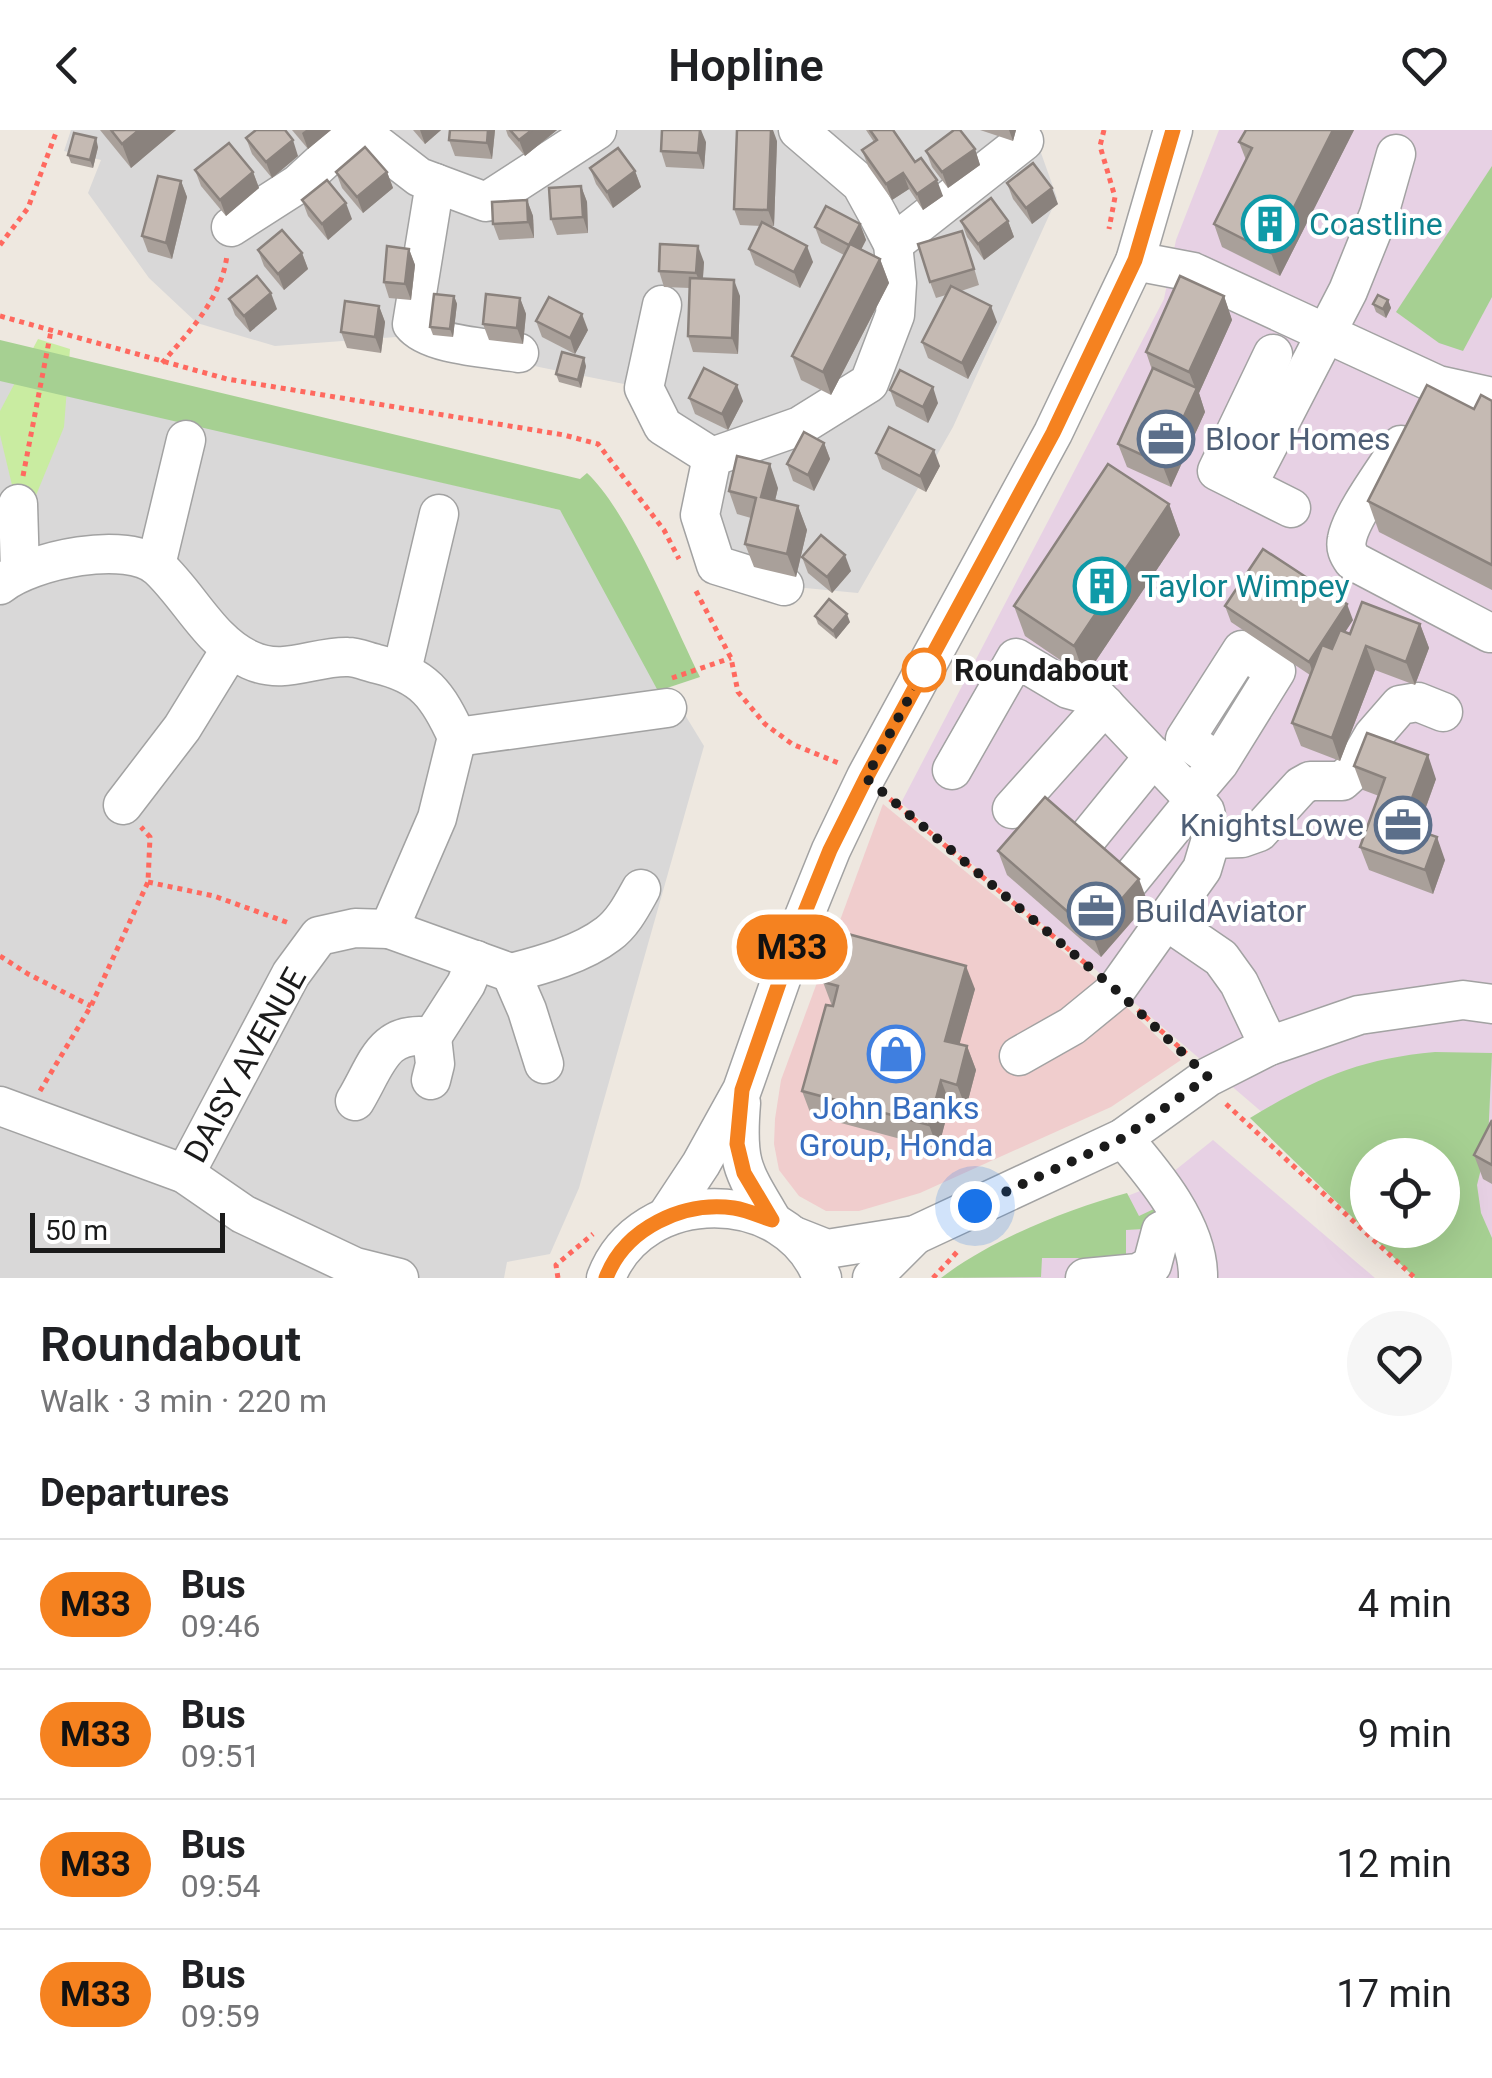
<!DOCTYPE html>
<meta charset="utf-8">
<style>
:root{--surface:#fff;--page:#f6f6f6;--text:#202124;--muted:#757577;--line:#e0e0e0}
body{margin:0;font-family:Roboto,sans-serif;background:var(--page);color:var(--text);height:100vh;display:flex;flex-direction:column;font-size:38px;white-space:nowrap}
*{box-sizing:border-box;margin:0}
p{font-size:32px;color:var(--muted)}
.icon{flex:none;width:55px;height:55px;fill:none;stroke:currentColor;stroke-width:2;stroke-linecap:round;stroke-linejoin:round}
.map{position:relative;height:1148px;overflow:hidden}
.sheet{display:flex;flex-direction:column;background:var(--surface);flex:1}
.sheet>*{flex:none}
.badge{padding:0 20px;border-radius:32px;font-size:35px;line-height:65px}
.tools{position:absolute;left:1350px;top:1008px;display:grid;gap:20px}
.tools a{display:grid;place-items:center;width:110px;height:110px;border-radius:50%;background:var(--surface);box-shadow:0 10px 40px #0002;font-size:50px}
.scale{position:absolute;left:30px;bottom:25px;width:195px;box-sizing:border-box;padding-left:10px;border:5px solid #1b1b1b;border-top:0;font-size:28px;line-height:35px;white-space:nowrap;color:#1b1b1b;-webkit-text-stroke:8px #fff;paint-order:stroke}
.you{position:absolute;width:50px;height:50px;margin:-25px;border:8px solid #fff;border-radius:50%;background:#1a73e8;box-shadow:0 0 0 15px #1a73e833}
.map>.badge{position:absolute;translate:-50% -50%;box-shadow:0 0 0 5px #fff}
h2{padding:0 40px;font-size:38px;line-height:90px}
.round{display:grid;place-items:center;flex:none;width:105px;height:105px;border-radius:52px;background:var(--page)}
.overview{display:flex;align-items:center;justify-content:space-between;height:170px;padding:0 40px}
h1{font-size:48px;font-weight:600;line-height:75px}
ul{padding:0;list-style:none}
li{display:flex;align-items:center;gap:30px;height:130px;padding:0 40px;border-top:2px solid var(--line)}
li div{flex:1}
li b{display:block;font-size:38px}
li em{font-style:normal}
li .badge{min-width:110px;font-weight:700;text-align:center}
header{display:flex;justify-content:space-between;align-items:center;height:130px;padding:0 40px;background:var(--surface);font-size:45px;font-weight:600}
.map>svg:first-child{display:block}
</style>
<header><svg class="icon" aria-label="back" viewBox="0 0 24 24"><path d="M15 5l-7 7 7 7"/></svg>Hopline<svg class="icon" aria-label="heart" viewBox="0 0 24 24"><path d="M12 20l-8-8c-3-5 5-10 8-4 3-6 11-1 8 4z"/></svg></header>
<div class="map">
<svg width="1492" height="1148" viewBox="0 0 1492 1148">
<rect width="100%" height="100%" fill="#eee8e0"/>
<g fill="#d9d8d8">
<polygon points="71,0 1037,0 1035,6 1057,68 953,297 858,463 784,456 716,435 712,328 644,258 539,237 410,206 275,216 197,193 149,148 88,63 101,30 64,21"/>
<polygon points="0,249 560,380 704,616 579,1058 550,1124 507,1132 504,1148 0,1148"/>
</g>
<polygon fill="#f0cdcd" points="883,674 1103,854 1181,930 1111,977 920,1063 859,1081 826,1081 799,1066 779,1040 774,1014 775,989 781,950"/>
<g fill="#e7d1e4">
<polygon points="1219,0 1492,0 1492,1148 1442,1100 1442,1025 1368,1025 1367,1072 901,673 1164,169 1176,110"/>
<polygon points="1213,1010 1375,1148 963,1148 974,1126 1158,1054"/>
</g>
<polygon fill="#c9eca1" points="38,209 70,219 64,297 30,380 17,376 0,305 0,281"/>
<g fill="#a6d092" fill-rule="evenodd">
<polygon points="1492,36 1492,167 1463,221 1439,213 1396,182"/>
<path d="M 0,210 L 580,349 L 587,343 C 629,382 673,493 700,547 L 658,561 L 560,380 L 0,251 Z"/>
<path d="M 1435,922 L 1492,923 L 1488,1011 L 1477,1055 L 1481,1083 L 1492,1108 L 1492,1148 L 1415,1148 L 1250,988 C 1315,949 1358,929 1435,922 ZM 1368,1025 L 1442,1025 L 1442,1100 L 1368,1100 Z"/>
<path d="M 1127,1063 L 1139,1086 L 1156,1078 L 1161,1098 L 1126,1100 L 1126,1128 L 1042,1128 L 1041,1147 L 941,1148 C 992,1109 1066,1080 1127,1063 Z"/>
</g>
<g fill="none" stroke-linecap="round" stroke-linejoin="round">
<g stroke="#a2a2a2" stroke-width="41">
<g id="minor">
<polyline points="358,0 419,47 486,72 597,0"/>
<path d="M 435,53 L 412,194 C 429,216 492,218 519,223"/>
<polyline points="231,97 298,54 357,0"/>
<polyline points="893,114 1024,11"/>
<polyline points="1135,131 1193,142 1438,255 1488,266"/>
<polyline points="662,175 644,258 663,296 712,327"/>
<path d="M 1401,315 C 1387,338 1351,385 1347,409 C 1345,418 1348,424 1353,431 L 1490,503"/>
<polyline points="1247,356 1217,341 1273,224"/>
<polyline points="18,374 20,441"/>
<polyline points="1291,378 1247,356 1348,161 1379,84 1396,24"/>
<polyline points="156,435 186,310"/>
<path d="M 0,455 C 31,430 128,409 159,438 C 190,467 211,513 250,530 C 284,546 314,526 348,527 C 357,527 368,532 377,534 C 424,545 438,565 457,607 L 437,688 L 389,799 L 355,798 L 319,806 L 291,844 L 185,1044"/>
<polyline points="784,456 716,435 700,385 712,327 800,296 869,253 895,185 897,153 893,114 878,85 861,54 798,0"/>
<polyline points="402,540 439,384"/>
<polyline points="457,607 667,578"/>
<polyline points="952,640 1016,528 1068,559 1097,567 1205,681 1211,709 1202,739 1116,860 1072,896 1019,926"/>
<polyline points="1191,666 1219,633 1276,541 1242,520 1185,609 1219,633"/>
<polyline points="123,675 182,598 230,520"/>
<polyline points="1012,679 1105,575"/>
<polyline points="1211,709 1242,708 1259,702 1301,656 1310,651 1342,651 1352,642 1373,606 1400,575 1418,572 1443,582"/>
<polyline points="1085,711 1154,626"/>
<polyline points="1130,750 1195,670"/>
<polyline points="1167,791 1221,828 1239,853 1269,916"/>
<polyline points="389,799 511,843"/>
<polyline points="432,907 466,854 476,830"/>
<path d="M 544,934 L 527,880 L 511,843 C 542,835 582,824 608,804 C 623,793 632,775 641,759"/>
<path d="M 355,971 C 377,935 382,899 432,907 L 435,934 L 431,950"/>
<path d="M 741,973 C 736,1033 742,1040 772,1090"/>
<polyline points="0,976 185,1044 243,1084 355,1137 399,1148"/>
<path d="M 1123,1008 C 1154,1044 1199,1097 1198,1148"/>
<polyline points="666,1087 701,1034 742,960 797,804 831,720 866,647 1053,303 1135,131 1173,0"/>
<polyline points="794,1106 827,1119 915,1105 1123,1008 1208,947 1269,916 1359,885 1463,870 1492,874"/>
<path d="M 606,1148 C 641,1055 788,1055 822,1148"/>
<polyline points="872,1148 915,1105"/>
<polyline points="1085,1148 1138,1143 1152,1135 1161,1101 1182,1091"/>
</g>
</g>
<g stroke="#ff695f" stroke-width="5" stroke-dasharray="5 5" stroke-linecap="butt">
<polyline points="1104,0 1100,16 1115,67 1109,99"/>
<polyline points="0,115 28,78 57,0"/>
<polyline points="0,186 227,249 564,305 598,314 664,400 679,429"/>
<path d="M 162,233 C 189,202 222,168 227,125"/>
<polyline points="23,346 51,201"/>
<polyline points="696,461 731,528 738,562 765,594 792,614 841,634"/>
<polyline points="672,548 731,528"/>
<polyline points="890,669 1092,839"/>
<polyline points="148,752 214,766 289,793"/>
<polyline points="0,826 28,844 91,876"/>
<polyline points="1138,880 1189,926"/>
<polyline points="40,961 91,876 148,752 150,707 141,697"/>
<polyline points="1226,974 1415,1148"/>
<polyline points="558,1148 556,1135 593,1104"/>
<polyline points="933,1148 958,1121"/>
</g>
<use href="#minor" stroke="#fff" stroke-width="38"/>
</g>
<g fill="#a9a09a">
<polygon points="100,0 176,0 131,38"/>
<polygon points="292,0 331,0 308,19"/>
<polygon points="413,0 441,0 425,14"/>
<polygon points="450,0 495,0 492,29 455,26 449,10"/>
<polygon points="506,0 557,0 525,26 508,6"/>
<polygon points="866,0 893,0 915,32 943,66 923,80 909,59 892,70 868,36 862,20 874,12"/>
<polygon points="980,0 1016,0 1013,11"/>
<polygon points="1354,0 1280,146 1222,117 1214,94 1246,30 1239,12"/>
<polygon points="246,8 298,26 272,48 252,24"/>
<polygon points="777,11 774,96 769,96 813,132 800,158 755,135 749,119 761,96 740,95 734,79"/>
<polygon points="706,12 704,39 666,37 661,21"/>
<polygon points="98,17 93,38 71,33 68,25"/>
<polygon points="975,19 980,35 948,58 932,37 926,21"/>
<polygon points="590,38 635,41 641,57 613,78 596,54"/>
<polygon points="195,40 253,42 259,58 226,86 201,56"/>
<polygon points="336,42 387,42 393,58 363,83 342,58"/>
<polygon points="181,51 187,67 172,129 148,122 142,106"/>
<polygon points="1007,53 1058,74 1032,94 1013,69"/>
<polygon points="581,56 587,72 588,103 557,105 551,89"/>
<polygon points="302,70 352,89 328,110 308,86"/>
<polygon points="527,70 533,86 534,108 499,110 493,94"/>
<polygon points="961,91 1008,91 1014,107 984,130 967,107"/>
<polygon points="860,94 866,110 861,120 880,129 889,153 831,265 801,250 792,226 844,125 821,113 815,97"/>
<polygon points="968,117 979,155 961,161 997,192 968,249 928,228 922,212 946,165 936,168 930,152"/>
<polygon points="409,119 415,135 411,170 389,168 384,152"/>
<polygon points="258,120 302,123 308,139 284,160 264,136"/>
<polygon points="704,132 703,148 740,166 738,224 693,222 688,206 690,158 664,157 659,141"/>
<polygon points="454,166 457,174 453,207 433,205 430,197"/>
<polygon points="1224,166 1232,190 1199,263 1205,282 1171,357 1127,337 1118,314 1152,240 1146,222"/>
<polygon points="520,168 526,184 523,214 489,210 483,194"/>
<polygon points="229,169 277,179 250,202 235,185"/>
<polygon points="1388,170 1391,178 1386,188 1376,182 1373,174"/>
<polygon points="379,176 385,192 381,223 347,218 341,202"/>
<polygon points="536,191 588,200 575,224 542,207"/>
<polygon points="586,236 581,258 559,252 556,244"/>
<polygon points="890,260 938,273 928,293 896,276"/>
<polygon points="689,268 743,271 728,300 695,284"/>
<polygon points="1492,271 1492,460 1379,402 1368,371 1474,279"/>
<polygon points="824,313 830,329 814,361 793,351 787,334"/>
<polygon points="876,323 940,336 926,362 882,339"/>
<polygon points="778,358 775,371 798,376 807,400 796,447 754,437 745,414 751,388 737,384 729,361"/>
<polygon points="1169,374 1180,405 1085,547 1025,506 1014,476"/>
<polygon points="802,427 851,441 832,463 808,443"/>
<polygon points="1225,476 1353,490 1345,502 1350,504 1420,494 1429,518 1415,555 1375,540 1340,631 1301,616 1292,593 1310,545 1231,492"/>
<polygon points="815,486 850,492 836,509 818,494"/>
<polygon points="1354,636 1436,649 1418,700 1445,730 1433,764 1369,740 1360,717 1379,666 1363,660"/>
<polygon points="998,721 1148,773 1101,827 1007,745"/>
<polygon points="823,852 975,859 959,914 967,916 976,940 966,978 950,974 938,1019 811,985 802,961 832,876"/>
<polygon points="1492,990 1492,1054 1483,1049 1474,1025"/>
</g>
<g fill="#8a827d">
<polygon points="139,0 176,0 131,38 122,14"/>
<polygon points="306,0 331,0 308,19 302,3"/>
<polygon points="420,0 441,0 425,14"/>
<polygon points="488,0 495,0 492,29 487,13"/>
<polygon points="532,0 557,0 525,26 519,10"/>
<polygon points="700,0 701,0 706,12 704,39 698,23"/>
<polygon points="771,0 773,0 777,11 774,96 768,80"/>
<polygon points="1009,0 1016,0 1013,11"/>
<polygon points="1333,0 1354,0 1280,146 1271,123"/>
<polygon points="96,8 98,17 93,38 90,30"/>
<polygon points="293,10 298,26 272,48 266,32"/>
<polygon points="975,19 980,35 948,58 942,42"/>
<polygon points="635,41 641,57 613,78 607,62"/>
<polygon points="253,42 259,58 226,86 220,70"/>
<polygon points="387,42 393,58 363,83 357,67"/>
<polygon points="903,43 909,59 892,70 886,54"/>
<polygon points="937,50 943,66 923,80 917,64"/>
<polygon points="181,51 187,67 172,129 166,113"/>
<polygon points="581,56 587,72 588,103 583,87"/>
<polygon points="1052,58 1058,74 1032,94 1026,78"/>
<polygon points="527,70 533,86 534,108 528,92"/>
<polygon points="346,73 352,89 328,110 322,94"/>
<polygon points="1008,91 1014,107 984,130 978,114"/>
<polygon points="860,94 866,110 855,131 849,115"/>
<polygon points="698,116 704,132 702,159 696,143"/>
<polygon points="807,116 813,132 800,158 794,142"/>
<polygon points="409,119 415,135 411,170 405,154"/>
<polygon points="302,123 308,139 284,160 278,144"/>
<polygon points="880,129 889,153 831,265 823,242"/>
<polygon points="734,150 740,166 738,224 732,208"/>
<polygon points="271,163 277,179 250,202 244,186"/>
<polygon points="454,166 457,174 453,207 450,199"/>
<polygon points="1224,166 1232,190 1199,263 1205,282 1171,357 1162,334 1196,260 1189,242"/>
<polygon points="520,168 526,184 523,214 517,198"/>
<polygon points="1388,170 1391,178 1386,188 1383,179"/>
<polygon points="379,176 385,192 381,223 375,207"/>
<polygon points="991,176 997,192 968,249 962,233"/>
<polygon points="582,184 588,200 575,224 570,208"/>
<polygon points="584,228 586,236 581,258 578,250"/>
<polygon points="737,255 743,271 728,300 722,284"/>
<polygon points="933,257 938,273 928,293 923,277"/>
<polygon points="824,313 830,329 814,361 808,345"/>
<polygon points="934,320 940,336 926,362 920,346"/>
<polygon points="770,334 778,358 770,391 761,367"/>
<polygon points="1169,374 1180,405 1085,547 1074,516"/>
<polygon points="798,376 807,400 796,447 787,424"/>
<polygon points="845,425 851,441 832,463 827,447"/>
<polygon points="1347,474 1353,490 1315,548 1309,532"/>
<polygon points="847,484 850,492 836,509 833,501"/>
<polygon points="1420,494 1429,518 1415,555 1406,532"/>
<polygon points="1366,516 1375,540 1340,631 1332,608"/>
<polygon points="1428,625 1436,649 1411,718 1402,695"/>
<polygon points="1437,707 1445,730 1433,764 1425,740"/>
<polygon points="1139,749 1148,773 1101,827 1092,803"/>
<polygon points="966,836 975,859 954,934 945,911"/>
<polygon points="967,916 976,940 966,978 957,955"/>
<polygon points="941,950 950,974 938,1019 929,995"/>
</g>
<g fill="#c5bab3" stroke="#8a827d" stroke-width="2.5">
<polygon points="111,0 139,0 122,14"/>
<polygon points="256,0 285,0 293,10 266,32 246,8"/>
<polygon points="450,0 488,0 487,13 449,10"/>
<polygon points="510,0 532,0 519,10"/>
<polygon points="662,0 700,0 698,23 661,21"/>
<polygon points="737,0 771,0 768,80 734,79"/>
<polygon points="870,0 893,0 915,32 921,28 937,50 917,64 903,43 886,54 862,20 877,10"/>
<polygon points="954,0 960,0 975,19 942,42 926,21"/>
<polygon points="1246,0 1333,0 1271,123 1214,94 1252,18 1239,12"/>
<polygon points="74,3 96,8 90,30 68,25"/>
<polygon points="229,13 253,42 220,70 195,40"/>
<polygon points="365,17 387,42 357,67 336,42"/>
<polygon points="618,18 635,41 607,62 590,38"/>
<polygon points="1033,33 1052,58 1026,78 1007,53"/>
<polygon points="158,46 181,51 166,113 142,106"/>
<polygon points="327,50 346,73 322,94 302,70"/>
<polygon points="581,56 583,87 551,89 549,58"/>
<polygon points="991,68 1008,91 978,114 961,91"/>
<polygon points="527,70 528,92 493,94 492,72"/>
<polygon points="826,76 860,94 849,115 815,97"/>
<polygon points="762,92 807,116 794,142 749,119"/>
<polygon points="282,100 302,123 278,144 258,120"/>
<polygon points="962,101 974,139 930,152 918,114"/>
<polygon points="660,114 698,116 696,143 659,141"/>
<polygon points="850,114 880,129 823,242 792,226"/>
<polygon points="387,116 409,119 405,154 384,152"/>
<polygon points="257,146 271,163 244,186 229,169"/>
<polygon points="1180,146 1224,166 1189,242 1146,222"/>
<polygon points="690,148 734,150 732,208 688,206"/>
<polygon points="951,156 991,176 962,233 922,212"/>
<polygon points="434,164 454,166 450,199 430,197"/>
<polygon points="486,164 520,168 517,198 483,194"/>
<polygon points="1378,165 1388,170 1383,179 1373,174"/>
<polygon points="549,167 582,184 570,208 536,191"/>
<polygon points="345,171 379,176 375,207 341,202"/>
<polygon points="562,222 584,228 578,250 556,244"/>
<polygon points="704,238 737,255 722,284 689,268"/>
<polygon points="1153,238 1197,258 1162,334 1118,314"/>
<polygon points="900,240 933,257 923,277 890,260"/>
<polygon points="1427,255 1474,279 1481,265 1492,271 1492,435 1368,371"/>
<polygon points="889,297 934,320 920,346 876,323"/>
<polygon points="804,302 824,313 808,345 787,334"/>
<polygon points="737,326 770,334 761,367 798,376 787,424 745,414 756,368 729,361"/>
<polygon points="1108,334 1169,374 1074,516 1014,476"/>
<polygon points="821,405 845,425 827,447 802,427"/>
<polygon points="1263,419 1347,474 1309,532 1225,476"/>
<polygon points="829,469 847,484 833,501 815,486"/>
<polygon points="1362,472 1420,494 1406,532 1366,516 1332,608 1292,593 1322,515 1332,519 1340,500 1350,504"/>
<polygon points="1367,603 1428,625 1402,695 1437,707 1425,740 1360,717 1385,648 1354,636"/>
<polygon points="1045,667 1139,749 1092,803 998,721"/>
<polygon points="837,801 966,836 945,911 967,916 957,955 941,950 929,995 802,961 826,875 833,876 838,856 823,852"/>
<polygon points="1492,990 1492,1035 1474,1025"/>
</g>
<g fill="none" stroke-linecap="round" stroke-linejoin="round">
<g stroke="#fff" stroke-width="22">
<path id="line" d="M 606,1148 C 625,1098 683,1071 734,1078 C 747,1080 760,1086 772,1090 L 744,1043 L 737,1014 L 742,960 L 796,804 L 830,720 L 866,648 L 1053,303 L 1135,130 L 1173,0"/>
</g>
<use href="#line" stroke="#f58220" stroke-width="15"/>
<polyline stroke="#1b1b1b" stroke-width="10" stroke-dasharray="0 18" points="924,540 866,648 1116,860 1208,947 1123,1008 975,1076"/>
</g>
<defs>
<g id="building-ring" transform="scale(2.875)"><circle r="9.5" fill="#fff" stroke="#0f9aa8" stroke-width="1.5"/><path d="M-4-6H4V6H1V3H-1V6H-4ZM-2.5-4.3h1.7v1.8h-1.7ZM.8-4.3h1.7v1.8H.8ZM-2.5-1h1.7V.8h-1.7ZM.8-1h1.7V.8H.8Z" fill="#0f9aa8"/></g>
<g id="office-ring" transform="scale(2.875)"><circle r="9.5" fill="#fff" stroke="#5c6f8a" stroke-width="1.5"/><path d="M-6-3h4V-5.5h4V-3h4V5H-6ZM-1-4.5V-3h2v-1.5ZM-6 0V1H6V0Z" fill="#5c6f8a"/></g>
<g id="shop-ring" transform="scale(2.875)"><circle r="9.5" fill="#fff" stroke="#3f7fe0" stroke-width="1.5"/><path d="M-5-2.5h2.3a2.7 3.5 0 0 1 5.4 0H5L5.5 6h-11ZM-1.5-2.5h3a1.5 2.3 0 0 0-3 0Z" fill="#3f7fe0"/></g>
</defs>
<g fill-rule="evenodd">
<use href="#building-ring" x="1270" y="94"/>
<use href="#office-ring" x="1166" y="309"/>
<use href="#building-ring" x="1102" y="456"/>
<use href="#office-ring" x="1403" y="695"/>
<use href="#office-ring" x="1096" y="781"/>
<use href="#shop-ring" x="896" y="924"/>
</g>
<circle fill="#fff" stroke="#f58220" stroke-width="5" cx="924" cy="540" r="20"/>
<g text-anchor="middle" stroke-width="8" stroke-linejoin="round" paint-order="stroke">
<g font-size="32" fill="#0d838f" stroke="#fff" text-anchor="start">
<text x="1309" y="105">Coastline</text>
<text x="1141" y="467">Taylor Wimpey</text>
</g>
<g font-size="32" fill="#4e5e75" stroke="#fff" text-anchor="start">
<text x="1205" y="320">Bloor Homes</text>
<text x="1364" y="706" text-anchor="end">KnightsLowe</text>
<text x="1135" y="792">BuildAviator</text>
</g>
<g font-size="32" font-weight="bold" fill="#1b1b1b" stroke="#fff" text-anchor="start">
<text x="954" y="551">Roundabout</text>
</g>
<g font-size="32" fill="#1b1b1b" stroke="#fff">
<text transform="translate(245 935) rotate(-61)" y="11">DAISY AVENUE</text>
</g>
<g font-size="32" fill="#366cbe" stroke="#fff">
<text x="896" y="989">John Banks<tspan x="896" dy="37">Group, Honda</tspan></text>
</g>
</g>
</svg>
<div class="tools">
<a><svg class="icon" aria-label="locate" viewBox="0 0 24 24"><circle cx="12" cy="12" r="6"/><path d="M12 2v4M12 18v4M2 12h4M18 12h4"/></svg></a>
</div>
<div class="scale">50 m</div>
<div class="you" style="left:975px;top:1076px"></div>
<b class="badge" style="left:792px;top:817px;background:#f58220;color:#111">M33</b>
</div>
<section class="sheet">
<div class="overview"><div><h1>Roundabout</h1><p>Walk · 3 min · 220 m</p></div><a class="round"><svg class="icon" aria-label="heart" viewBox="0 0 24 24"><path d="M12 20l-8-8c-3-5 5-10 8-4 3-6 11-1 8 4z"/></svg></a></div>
<h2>Departures</h2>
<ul>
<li><span class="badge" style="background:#f58220;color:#111">M33</span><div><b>Bus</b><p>09:46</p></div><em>4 min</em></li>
<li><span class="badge" style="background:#f58220;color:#111">M33</span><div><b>Bus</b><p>09:51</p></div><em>9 min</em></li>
<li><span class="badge" style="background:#f58220;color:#111">M33</span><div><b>Bus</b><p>09:54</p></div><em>12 min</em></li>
<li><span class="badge" style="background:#f58220;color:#111">M33</span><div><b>Bus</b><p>09:59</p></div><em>17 min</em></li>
</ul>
</section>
